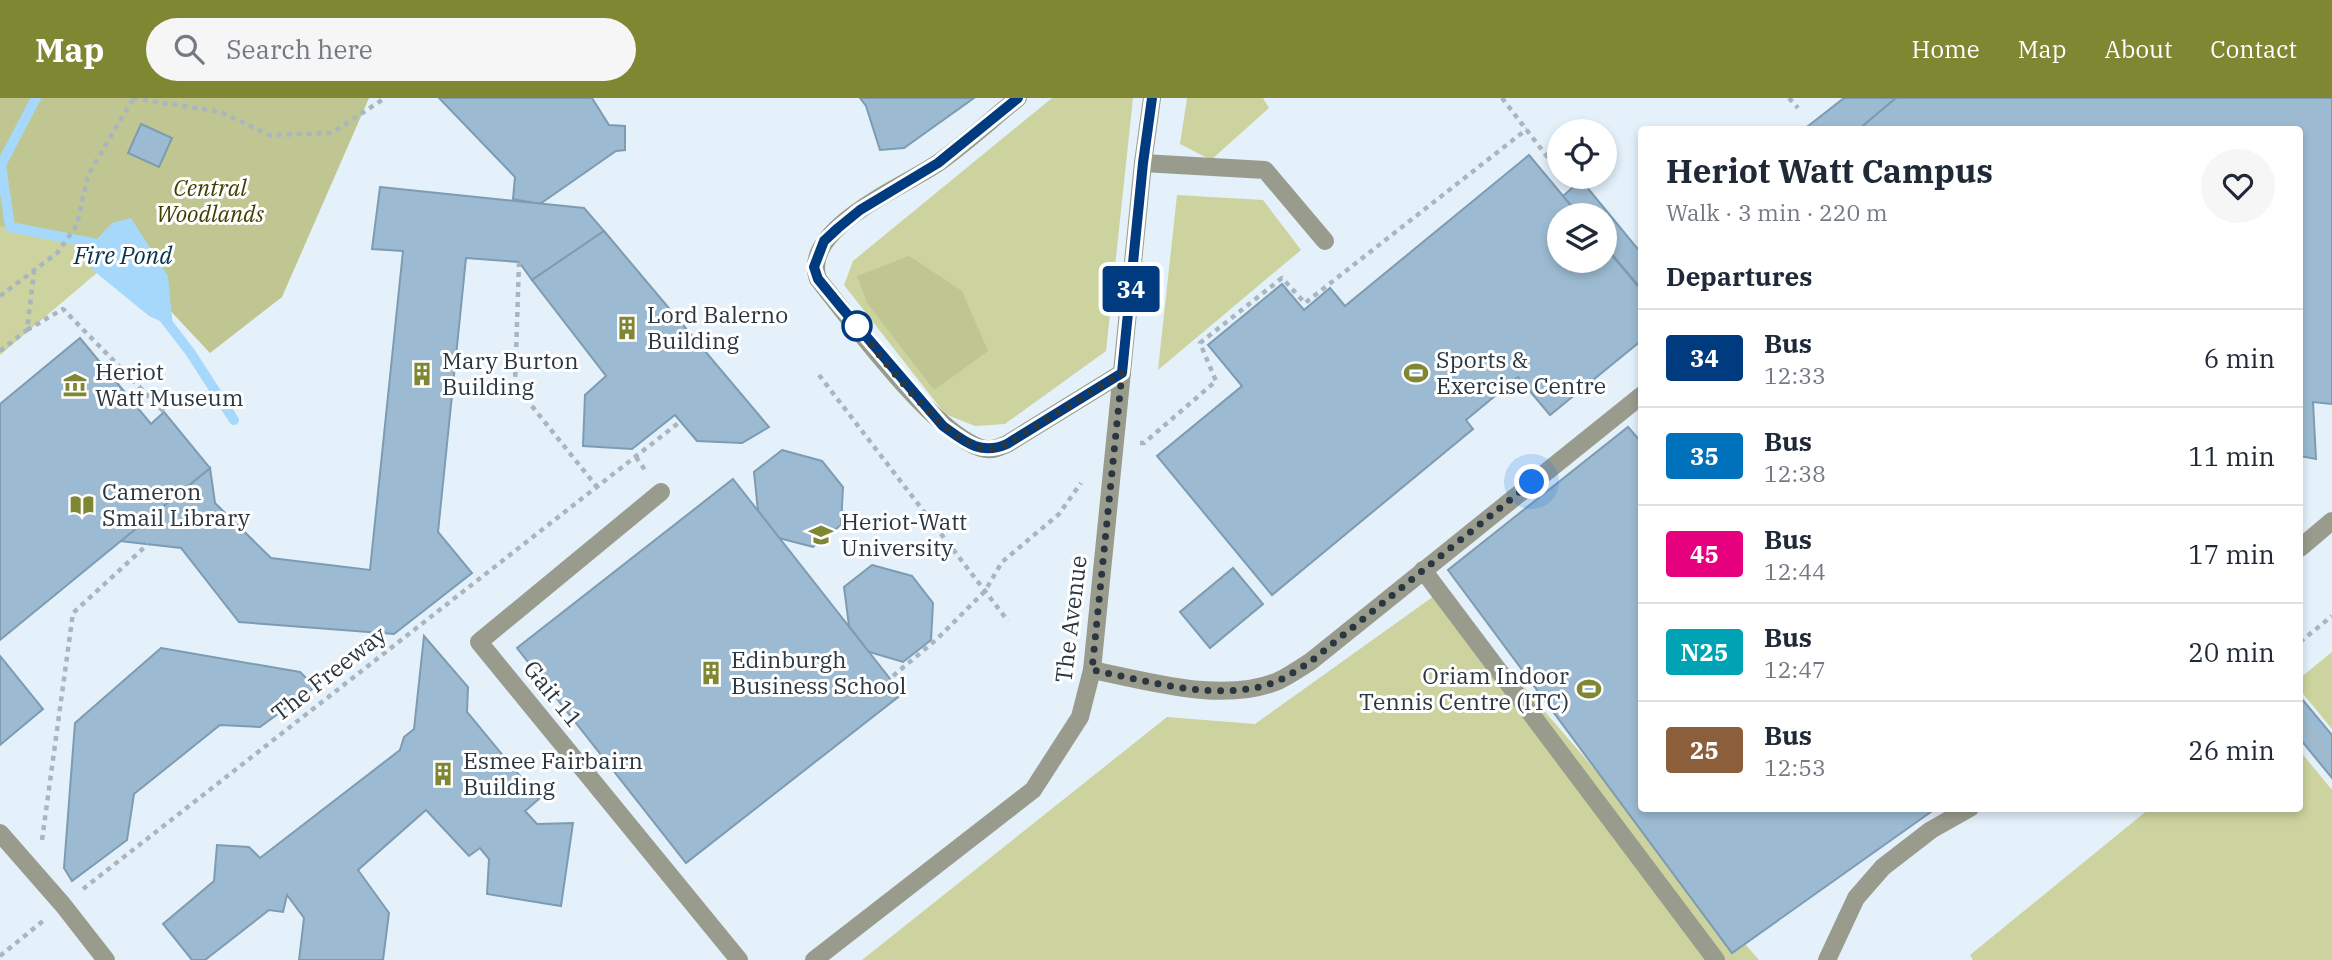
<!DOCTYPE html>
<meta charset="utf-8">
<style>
:root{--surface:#fff;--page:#f6f6f7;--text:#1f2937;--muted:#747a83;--line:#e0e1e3;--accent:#7f8733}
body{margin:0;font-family:"IBM Plex Serif",serif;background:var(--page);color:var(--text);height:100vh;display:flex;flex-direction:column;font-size:26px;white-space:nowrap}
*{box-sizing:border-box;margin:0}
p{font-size:23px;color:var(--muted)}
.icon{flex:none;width:38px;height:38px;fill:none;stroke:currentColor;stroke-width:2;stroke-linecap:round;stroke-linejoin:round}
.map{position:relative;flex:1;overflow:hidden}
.drawer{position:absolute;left:1638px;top:28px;width:665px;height:686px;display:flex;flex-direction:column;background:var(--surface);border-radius:7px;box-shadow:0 4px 10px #0003}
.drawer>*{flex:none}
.badge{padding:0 14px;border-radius:5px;font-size:24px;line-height:46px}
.controls{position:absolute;left:1547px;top:21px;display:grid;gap:14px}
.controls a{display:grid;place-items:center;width:70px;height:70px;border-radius:50%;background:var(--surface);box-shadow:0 4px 10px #0003;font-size:35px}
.you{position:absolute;width:35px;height:35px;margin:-18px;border:5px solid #fff;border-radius:50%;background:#1a73e8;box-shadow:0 0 0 10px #1a73e833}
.map>.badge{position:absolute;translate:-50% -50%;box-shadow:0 0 0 4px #fff}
h2{padding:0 28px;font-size:26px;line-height:63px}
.round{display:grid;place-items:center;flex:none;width:74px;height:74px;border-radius:37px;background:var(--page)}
.head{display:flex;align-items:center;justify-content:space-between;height:119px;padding:0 28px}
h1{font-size:33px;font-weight:700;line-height:52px}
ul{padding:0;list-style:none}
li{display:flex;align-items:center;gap:21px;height:98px;padding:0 28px;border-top:2px solid var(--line)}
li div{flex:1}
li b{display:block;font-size:26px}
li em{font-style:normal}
li .badge{min-width:77px;font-weight:700;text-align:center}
header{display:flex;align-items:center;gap:42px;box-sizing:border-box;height:98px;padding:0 35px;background:var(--accent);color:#fff}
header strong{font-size:33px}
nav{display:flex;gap:38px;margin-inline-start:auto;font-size:24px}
.search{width:490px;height:63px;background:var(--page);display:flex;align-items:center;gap:18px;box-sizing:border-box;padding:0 24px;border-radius:38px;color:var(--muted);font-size:26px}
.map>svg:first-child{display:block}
</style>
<header>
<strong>Map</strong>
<div class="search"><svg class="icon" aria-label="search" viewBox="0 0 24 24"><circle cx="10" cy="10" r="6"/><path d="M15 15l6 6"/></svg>Search here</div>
<nav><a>Home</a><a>Map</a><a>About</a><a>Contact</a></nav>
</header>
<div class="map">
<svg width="2332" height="862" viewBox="0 0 2332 862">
<rect width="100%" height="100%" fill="#e4f1fa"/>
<g fill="#ccd39e">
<polygon points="1052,0 1133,0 1106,253 1005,326 975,328 945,316 844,187 853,163"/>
<polygon points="1187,0 1263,0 1269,10 1211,62 1180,46"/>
<polygon points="0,33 118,157 0,257"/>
<polygon points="1177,97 1263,102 1301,152 1158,272"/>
<polygon points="1441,493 1759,862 862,862 1167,619 1255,626"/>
<polygon points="2332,554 2332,631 2300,592 2300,580"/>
<polygon points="2300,653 2332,692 2332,862 1973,862 1970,857 2149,711 2300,710"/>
</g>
<g fill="#bfc691">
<polygon points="0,0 369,0 282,199 210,255 118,157 0,128"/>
<polygon points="909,158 962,193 988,253 934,292 867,205 857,178"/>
</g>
<polygon fill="#a6d8fb" points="131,120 168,178 173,229 149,218 94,173 85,158 93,145 112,125"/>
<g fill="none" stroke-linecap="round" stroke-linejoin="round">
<g stroke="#a6d8fb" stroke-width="10">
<polyline points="36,0 1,67 10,129 93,145 101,154"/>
<polyline points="163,219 190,254 234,322"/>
</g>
</g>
<g fill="#9cbbd2" stroke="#7d9bb1" stroke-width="2">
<polygon points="439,0 592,0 609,27 625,28 625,52 616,53 540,106 513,101 515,79"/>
<polygon points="860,0 974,0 904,50 880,52 866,8"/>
<polygon points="1844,0 1896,0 1858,32 1803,32"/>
<polygon points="1896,0 2332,0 2332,306 2313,304 2316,361 2300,358 2300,32 1858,32"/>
<polygon points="141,26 172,40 159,69 128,55"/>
<polygon points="1529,57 1579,117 1559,117 1559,163 1605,163 1605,149 1642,193 1642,242 1550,317 1518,279 1466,322 1473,331 1272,497 1157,358 1242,288 1208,247 1282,186 1304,212 1330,190 1345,208"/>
<polygon points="1581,82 1642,156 1642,192 1605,148 1605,117 1579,117 1563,98"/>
<polygon points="380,89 584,110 604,133 532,182 519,164 466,160 438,434 472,475 394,536 239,524 181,450 120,443 210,370 215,405 271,460 370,472 403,153 372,151"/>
<polygon points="604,133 731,284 769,329 742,345 697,343 675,317 632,351 583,348 585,297 606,278 532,182"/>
<polygon points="80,240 151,326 164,314 210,370 0,542 0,306"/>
<polygon points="1628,329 1642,345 1642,710 1935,711 1732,855 1448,472"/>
<polygon points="782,352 822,363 843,389 841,427 813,449 779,440 758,413 754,374"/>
<polygon points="733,381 902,596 686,765 517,550"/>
<polygon points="872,467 912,478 933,505 931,542 903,564 869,554 849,528 844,489"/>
<polygon points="1233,470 1263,506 1210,550 1180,514"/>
<polygon points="424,538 468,589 467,614 539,701 525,713 537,726 573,725 561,808 487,796 489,761 480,750 469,758 426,712 358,772 389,815 383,862 299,862 304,820 287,797 283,814 269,812 205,862 192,862 163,826 214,783 217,747 249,749 260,760 400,652 404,639 414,631"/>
<polygon points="161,550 300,574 315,589 260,629 220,627 134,696 127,742 72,783 64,770 75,625"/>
<polygon points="0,558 43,611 0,647"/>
<polygon points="2301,600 2332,637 2332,680 2300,641"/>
</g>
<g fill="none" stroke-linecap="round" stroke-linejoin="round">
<g stroke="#aab6bf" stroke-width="4.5" stroke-dasharray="5 5" stroke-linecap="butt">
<polyline points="133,0 221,14 269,37 332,35 385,0"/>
<polyline points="1502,0 1559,74"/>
<polyline points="1789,0 1798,10"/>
<polyline points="1563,79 1568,85"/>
<polyline points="519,164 515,287 597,389"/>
<polyline points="0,198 57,155 77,127 88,77 133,1"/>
<polyline points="27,232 63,211 164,314"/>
<polyline points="0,253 27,232 34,174"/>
<polyline points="819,277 1008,523"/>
<polyline points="1140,345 1144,345 1216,283 1200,245 1282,180 1305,205 1527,31"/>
<polyline points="636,359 645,372"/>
<polyline points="2300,544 2332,518"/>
<polyline points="893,578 937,541 985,493 1002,464 1059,416 1081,385"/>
<polyline points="2300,625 2332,664"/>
<polyline points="42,742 73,515 148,446"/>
<polyline points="83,791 681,323"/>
<polyline points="0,858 43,823"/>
</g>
<g stroke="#999c8d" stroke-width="18">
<path d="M 1018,0 C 992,21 966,45 938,65 C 905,88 800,130 818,181 C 851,223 934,335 981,350 C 991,353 998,350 1007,346 L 1122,275"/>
<polyline points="1143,65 1265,72 1325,143"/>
<polyline points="661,394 479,544 739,862"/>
<polyline points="2300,450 2332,423"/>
<polyline points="1423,472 1716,862"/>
<path d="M 1092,572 C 1149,583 1223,606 1278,583 C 1289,578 1300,570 1310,564 L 1642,297"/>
<polyline points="0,735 63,807 106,862"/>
<polyline points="1827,862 1856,800 1883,769 1931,732 1970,710"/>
</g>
<polyline stroke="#999c8d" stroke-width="18" points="814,862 1033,692 1080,619 1092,572 1143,65 1152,0"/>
</g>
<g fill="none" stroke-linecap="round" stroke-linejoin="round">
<g stroke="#fff" stroke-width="16">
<path id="line" d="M 1018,0 L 938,65 L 860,112 L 838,130 L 824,143 L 814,169 L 818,181 L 841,209 L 943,328 C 964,343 980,358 1007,346 L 1122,275 L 1143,65 L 1152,0"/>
</g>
<use href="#line" stroke="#003b80" stroke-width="10"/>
<path stroke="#2b3740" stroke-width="7" stroke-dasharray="0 12.6" d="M 857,228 L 852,223 C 880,256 944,346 986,351 C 994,352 1000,349 1007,346 L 1122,275 L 1092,572 C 1149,583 1222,606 1278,583 C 1289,578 1300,570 1310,564 L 1532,384"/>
</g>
<defs>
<g id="building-bare" transform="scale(1.89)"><path d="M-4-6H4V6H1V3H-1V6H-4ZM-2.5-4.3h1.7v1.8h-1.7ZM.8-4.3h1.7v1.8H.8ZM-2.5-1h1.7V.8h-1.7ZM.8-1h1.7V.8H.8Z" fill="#7f8733" stroke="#fff" stroke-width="2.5" paint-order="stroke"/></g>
<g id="stadium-bare" transform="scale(1.89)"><path d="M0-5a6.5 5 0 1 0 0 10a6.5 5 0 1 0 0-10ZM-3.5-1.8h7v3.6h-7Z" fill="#7f8733" stroke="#fff" stroke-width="2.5" paint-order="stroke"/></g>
<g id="museum-bare" transform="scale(1.89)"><path d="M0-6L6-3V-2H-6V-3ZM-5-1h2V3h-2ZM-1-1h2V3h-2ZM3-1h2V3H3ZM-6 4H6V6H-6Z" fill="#7f8733" stroke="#fff" stroke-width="2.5" paint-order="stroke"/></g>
<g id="library-bare" transform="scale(1.89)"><path d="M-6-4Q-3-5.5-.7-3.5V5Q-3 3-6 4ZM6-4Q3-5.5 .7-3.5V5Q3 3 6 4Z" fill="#7f8733" stroke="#fff" stroke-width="2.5" paint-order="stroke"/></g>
<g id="university-bare" transform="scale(1.89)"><path d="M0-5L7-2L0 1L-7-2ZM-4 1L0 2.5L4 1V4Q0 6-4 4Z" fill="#7f8733" stroke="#fff" stroke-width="2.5" paint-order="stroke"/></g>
</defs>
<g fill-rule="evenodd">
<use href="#building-bare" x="627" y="230"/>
<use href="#stadium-bare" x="1416" y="275"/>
<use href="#building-bare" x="422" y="276"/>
<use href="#museum-bare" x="75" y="287"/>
<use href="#library-bare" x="82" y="407"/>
<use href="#university-bare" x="821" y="437"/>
<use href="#building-bare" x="711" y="575"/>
<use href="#stadium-bare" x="1589" y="591"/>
<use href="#building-bare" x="443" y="676"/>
</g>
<circle fill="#fff" stroke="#003b80" stroke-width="3.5" cx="857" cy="228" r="14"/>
<g text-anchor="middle" stroke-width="6" stroke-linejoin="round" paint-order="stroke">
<g font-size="23" font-style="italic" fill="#3d4100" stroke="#fff">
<text x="210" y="98">Central<tspan x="210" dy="26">Woodlands</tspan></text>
</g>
<g font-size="23" fill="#2b3740" stroke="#fff" text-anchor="start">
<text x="647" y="225">Lord Balerno<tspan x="647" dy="26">Building</tspan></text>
<text x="1436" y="270">Sports &amp;<tspan x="1436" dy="26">Exercise Centre</tspan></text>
<text x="442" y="271">Mary Burton<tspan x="442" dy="26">Building</tspan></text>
<text x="95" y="282">Heriot<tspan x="95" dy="26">Watt Museum</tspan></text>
<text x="102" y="402">Cameron<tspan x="102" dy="26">Smail Library</tspan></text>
<text x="841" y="432">Heriot-Watt<tspan x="841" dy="26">University</tspan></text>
<text x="731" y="570">Edinburgh<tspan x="731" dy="26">Business School</tspan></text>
<text x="1569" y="586" text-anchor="end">Oriam Indoor<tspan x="1569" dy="26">Tennis Centre (ITC)</tspan></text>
<text x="463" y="671">Esmee Fairbairn<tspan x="463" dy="26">Building</tspan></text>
</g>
<g font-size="23" fill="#2b3740" stroke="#fff">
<text transform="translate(1071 521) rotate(-83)" y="8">The Avenue</text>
<text transform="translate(329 576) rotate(-38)" y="8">The Freeway</text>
<text transform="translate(553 596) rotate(51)" y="8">Gait 11</text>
</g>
<g font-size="24" font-style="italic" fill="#0a334b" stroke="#fff">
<text x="123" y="166">Fire Pond</text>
</g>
</g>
</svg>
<div class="controls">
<a><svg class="icon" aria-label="locate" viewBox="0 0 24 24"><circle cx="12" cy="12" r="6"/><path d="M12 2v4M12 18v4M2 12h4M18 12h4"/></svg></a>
<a><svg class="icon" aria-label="layers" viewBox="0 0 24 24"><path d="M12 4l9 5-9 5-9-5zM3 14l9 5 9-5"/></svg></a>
</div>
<div class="you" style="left:1532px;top:384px"></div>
<b class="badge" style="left:1131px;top:191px;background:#003b80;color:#fff">34</b>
<section class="drawer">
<div class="head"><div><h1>Heriot Watt Campus</h1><p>Walk · 3 min · 220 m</p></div><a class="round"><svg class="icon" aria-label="heart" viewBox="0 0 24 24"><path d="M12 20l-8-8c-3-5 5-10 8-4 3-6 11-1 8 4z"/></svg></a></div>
<h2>Departures</h2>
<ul>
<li><span class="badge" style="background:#003b80;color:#fff">34</span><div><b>Bus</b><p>12:33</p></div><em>6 min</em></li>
<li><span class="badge" style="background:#0072bc;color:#fff">35</span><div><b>Bus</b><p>12:38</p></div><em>11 min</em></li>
<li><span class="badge" style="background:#e6007e;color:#fff">45</span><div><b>Bus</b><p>12:44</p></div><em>17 min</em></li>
<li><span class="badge" style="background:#00a3b4;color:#fff">N25</span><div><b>Bus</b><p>12:47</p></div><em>20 min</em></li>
<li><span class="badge" style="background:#8b5e3c;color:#fff">25</span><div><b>Bus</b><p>12:53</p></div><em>26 min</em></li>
</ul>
</section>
</div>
